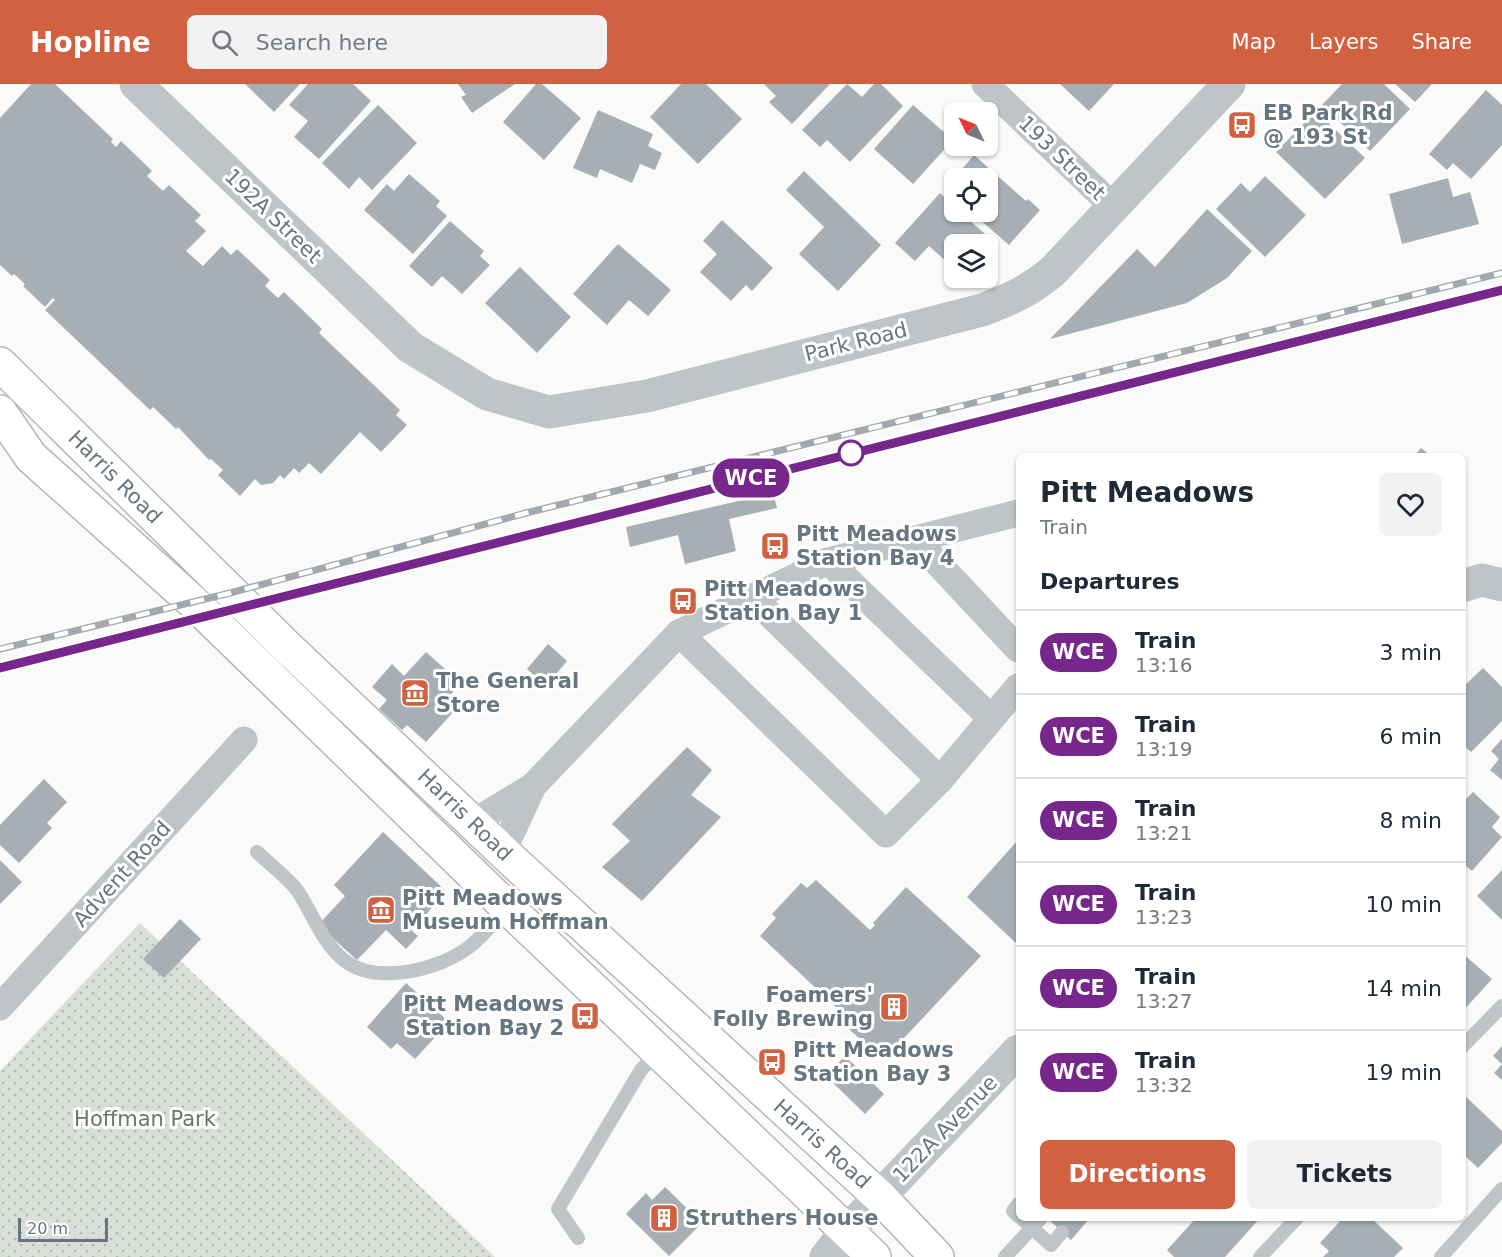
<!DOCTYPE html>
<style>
:root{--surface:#fff;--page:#f2f2f3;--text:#1f2937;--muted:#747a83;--line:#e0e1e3;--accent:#d16141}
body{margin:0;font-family:"DejaVu Sans",sans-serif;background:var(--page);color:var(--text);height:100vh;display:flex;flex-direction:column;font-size:22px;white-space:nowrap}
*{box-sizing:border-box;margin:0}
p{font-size:20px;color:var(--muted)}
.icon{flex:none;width:33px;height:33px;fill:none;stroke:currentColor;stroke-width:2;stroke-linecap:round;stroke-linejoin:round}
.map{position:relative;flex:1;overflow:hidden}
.details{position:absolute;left:1016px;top:369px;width:450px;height:768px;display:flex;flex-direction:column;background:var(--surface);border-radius:9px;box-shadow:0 2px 4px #0004}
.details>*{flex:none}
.badge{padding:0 12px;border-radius:20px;font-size:21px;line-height:39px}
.needle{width:39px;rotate:313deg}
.tools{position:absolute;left:944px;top:18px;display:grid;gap:12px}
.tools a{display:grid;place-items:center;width:54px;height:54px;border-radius:9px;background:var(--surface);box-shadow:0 2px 4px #0004;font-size:30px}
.scale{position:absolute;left:18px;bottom:15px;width:90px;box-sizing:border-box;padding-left:6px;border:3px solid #677680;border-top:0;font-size:16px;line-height:21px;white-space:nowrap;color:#677680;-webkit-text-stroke:4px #fff;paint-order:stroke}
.map>.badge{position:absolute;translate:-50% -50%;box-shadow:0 0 0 3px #fff}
h2{padding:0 24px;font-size:22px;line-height:54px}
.round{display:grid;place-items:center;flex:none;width:63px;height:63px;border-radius:9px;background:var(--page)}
.overview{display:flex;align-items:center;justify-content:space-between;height:102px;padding:0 24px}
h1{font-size:28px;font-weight:700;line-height:45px}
.cta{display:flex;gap:12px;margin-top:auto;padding:12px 24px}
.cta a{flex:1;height:69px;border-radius:9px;background:var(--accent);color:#fff;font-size:24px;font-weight:700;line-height:69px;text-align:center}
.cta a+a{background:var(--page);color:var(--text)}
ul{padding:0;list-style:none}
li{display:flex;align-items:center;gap:18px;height:84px;padding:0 24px;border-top:2px solid var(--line)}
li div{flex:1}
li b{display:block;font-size:22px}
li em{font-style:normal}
li .badge{min-width:66px;font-weight:700;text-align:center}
header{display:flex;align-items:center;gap:36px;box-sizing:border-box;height:84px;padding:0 30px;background:var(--accent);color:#fff}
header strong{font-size:28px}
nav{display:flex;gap:33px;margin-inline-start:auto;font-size:21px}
.search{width:420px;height:54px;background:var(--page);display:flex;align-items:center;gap:15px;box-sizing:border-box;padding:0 21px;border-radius:9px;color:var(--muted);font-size:22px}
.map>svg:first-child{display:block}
</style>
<header>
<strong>Hopline</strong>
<div class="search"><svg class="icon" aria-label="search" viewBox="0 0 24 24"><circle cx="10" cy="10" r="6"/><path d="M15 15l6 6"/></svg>Search here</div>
<nav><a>Map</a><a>Layers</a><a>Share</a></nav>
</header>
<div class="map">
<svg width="1502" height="1173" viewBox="0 0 1502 1173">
<defs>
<pattern id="park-dots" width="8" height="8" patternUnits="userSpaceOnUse" patternTransform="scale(1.5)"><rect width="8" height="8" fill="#daded8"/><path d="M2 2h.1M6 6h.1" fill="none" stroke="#b5b9b4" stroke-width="1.8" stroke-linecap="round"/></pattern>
</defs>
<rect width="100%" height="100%" fill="#fafaf8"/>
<polygon fill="url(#park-dots)" points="140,839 495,1173 0,1173 0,987"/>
<g fill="#a7afb4">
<polygon points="31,0 55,0 113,55 111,58 116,63 121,57 152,87 147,92 163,107 169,101 201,131 195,137 206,147 186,167 203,182 222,162 231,171 237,165 270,196 265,202 278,214 284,208 322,245 319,249 400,326 396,331 407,341 381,368 360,348 321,390 309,379 299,389 294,384 284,395 280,391 273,399 261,401 255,395 240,412 218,391 223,386 211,375 209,376 178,343 176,345 153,323 150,326 45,226 55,216 53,214 45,223 23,202 25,200 14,190 12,192 0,181 0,34"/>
<polygon points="245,0 300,0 274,28"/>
<polygon points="308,0 353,0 371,17 319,75 294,53 308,37 289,21"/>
<polygon points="458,0 515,0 472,29 461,13 466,11"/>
<polygon points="536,0 542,0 581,34 544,76 503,38"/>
<polygon points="681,0 706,0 742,35 698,80 650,33"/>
<polygon points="764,0 830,0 792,40 769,18 776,12"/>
<polygon points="847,0 862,13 874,0 881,0 903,22 850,78 827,56 820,63 802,46"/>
<polygon points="1060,0 1114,0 1089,27"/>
<polygon points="1342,0 1384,0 1410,25 1370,67 1322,21"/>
<polygon points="1395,0 1432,0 1415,18"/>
<polygon points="1486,6 1502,21 1502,61 1471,95 1453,79 1447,86 1429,70"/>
<polygon points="378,21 417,59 372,106 359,93 349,105 322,79"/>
<polygon points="913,21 953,56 913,100 874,65"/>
<polygon points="598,26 653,50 648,62 662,69 655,86 640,80 632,99 600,85 597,94 573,84"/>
<polygon points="1316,27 1365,74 1325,115 1276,68"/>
<polygon points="974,71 1026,117 1028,115 1040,126 1009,161 971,128 987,128 987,94 954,94 954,113 945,105"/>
<polygon points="804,87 881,161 838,207 799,170 824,143 786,106"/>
<polygon points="409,90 440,117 436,122 447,132 413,170 364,126 387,100 394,107"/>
<polygon points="1265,92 1306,131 1265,173 1216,125 1241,99 1250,108"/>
<polygon points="1448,94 1453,113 1470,108 1479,140 1402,160 1389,110"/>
<polygon points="940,109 954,122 954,128 960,128 992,156 987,160 954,160 954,171 948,179 929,162 915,177 895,159"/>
<polygon points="1207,125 1252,167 1227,194 1187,219 1050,255 1137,165 1155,183"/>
<polygon points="722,136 773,184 752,207 746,201 731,217 700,188 717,170 703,157"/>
<polygon points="450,137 484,167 480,172 490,181 462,210 442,192 432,203 409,182"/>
<polygon points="618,160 671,206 648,232 629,216 607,241 573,210"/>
<polygon points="520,183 571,233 537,269 485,219"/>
<polygon points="1421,364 1431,372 1414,372"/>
<polygon points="773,409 777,424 729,435 736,467 685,480 678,451 630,463 626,443"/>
<polygon points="548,560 567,577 546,602 527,585"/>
<polygon points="426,568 461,599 446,616 456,625 426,658 407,641 402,646 379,625 387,616 372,603 392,580 404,592"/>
<polygon points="1483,584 1502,603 1502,637 1471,668 1462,660 1462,604"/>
<polygon points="1502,655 1502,696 1490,686 1499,675 1491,667"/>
<polygon points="687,663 712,686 691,711 721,733 642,817 602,783 630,757 612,740"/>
<polygon points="44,695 67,718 47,739 52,744 19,779 0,761 0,741"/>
<polygon points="1473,708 1500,733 1492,743 1502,753 1472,787 1462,779 1462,719"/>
<polygon points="383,748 447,808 411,846 418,852 406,865 386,846 357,876 318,841 345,812 334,801"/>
<polygon points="1018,756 1018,861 967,813"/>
<polygon points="0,776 22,798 0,820"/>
<polygon points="1502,786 1502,836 1477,812"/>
<polygon points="816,796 870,846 875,841 873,839 906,803 981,872 889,970 878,971 841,938 836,934 836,923 760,852 776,834 772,830 801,799 807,804"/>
<polygon points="180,835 201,855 164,894 143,875"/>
<polygon points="1462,869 1492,895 1462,928"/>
<polygon points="406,899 449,938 415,975 397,959 391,965 367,943"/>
<polygon points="1502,962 1502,980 1493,972"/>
<polygon points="845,972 884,1010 865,1030 826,992"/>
<polygon points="1502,980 1502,996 1494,989"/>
<polygon points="1462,1009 1502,1047 1502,1059 1478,1084 1462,1069"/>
<polygon points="665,1103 702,1139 669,1172 626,1130 646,1109 652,1116"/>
<polygon points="1047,1134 1090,1134 1071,1156"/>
<polygon points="1196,1134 1260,1134 1225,1173 1174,1173 1167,1166"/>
<polygon points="1343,1134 1371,1134 1403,1164 1394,1173 1323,1173 1329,1167 1320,1159"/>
</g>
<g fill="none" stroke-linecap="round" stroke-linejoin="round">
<g stroke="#b2b8bc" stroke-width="36">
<g id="secondary">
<polyline points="0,280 285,561 515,779 880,1113 937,1173"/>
<polyline points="0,328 31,373 192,517 490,807 874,1173"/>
</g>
</g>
<g stroke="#bfc4c7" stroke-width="14">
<path d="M 257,768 C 269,780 290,795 299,809 C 313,831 323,860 345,877 C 377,901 439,886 469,863 C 483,852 495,837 507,824"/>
<polyline points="1462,963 1502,922"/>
<polyline points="1018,1120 1013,1127 1018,1132"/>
<polyline points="1021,1134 1051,1161 1062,1148"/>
<polyline points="578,1154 558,1125 641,986 658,967"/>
<polyline points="1005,1173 1041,1134"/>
<polyline points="1260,1173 1297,1134"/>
<polyline points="1441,1173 1502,1105"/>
</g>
<g stroke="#bfc4c7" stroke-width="27">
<polyline points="985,0 1114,123"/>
<polyline points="916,456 1018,565"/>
<polyline points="828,477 991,634"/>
<polyline points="752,513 940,696"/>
<polyline points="679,549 886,750 940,696 1018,603"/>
<polyline points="474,738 533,702 679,549 828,477 1018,429"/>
<polyline points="503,767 533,702"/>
<polyline points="0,923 244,656"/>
</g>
<g stroke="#bfc4c7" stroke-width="33">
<path d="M 136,0 L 410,263 L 487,310 L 549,328 L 647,312 L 982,226 C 1009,216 1031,206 1053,187 L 1229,0"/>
<polyline points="1462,502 1482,496 1502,501"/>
<polyline points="826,1173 846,1148 1018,967"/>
</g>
<use href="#secondary" stroke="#fff" stroke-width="33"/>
<g stroke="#a2a8ad" stroke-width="7">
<g id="rail">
<polyline points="0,565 230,509 526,429 1502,189"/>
<polyline points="0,584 1502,206"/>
</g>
</g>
<use href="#rail" stroke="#fff" stroke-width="4.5" stroke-dasharray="14" stroke-linecap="butt"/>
</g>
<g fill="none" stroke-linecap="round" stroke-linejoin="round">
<g stroke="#fff" stroke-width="14">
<polyline id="line" points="0,584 1502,206"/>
</g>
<use href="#line" stroke="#77278b" stroke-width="9"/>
</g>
<defs>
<g id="bus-square" transform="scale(1.5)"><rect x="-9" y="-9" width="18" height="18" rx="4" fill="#d16141" stroke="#fff"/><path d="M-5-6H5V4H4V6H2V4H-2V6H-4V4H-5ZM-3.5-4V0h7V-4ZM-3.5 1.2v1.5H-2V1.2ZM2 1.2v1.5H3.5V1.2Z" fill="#fff"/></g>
<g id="museum-square" transform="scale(1.5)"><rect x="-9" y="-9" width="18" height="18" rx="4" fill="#d16141" stroke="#fff"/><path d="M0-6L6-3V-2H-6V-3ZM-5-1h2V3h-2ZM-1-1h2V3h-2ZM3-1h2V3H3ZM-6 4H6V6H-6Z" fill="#fff"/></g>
<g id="building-square" transform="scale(1.5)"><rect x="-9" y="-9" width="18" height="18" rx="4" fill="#d16141" stroke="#fff"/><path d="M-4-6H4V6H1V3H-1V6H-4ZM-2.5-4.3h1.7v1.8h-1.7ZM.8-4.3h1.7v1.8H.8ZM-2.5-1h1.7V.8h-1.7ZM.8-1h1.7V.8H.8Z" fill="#fff"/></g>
</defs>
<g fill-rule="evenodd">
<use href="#bus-square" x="1242" y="41"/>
<use href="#bus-square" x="775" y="462"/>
<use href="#bus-square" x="683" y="517"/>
<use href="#museum-square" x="415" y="609"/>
<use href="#museum-square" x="381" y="826"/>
<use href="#building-square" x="894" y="923"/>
<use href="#bus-square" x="585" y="932"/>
<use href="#bus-square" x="772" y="978"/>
<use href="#building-square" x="664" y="1134"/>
</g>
<circle fill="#fff" stroke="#77278b" stroke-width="3" cx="851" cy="369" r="12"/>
<g text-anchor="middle" stroke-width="6" stroke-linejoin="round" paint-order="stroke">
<g font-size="21" font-weight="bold" fill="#677680" stroke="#fff" text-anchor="start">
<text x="1263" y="36">EB Park Rd<tspan x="1263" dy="24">@ 193 St</tspan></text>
<text x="796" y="457">Pitt Meadows<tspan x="796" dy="24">Station Bay 4</tspan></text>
<text x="704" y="512">Pitt Meadows<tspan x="704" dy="24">Station Bay 1</tspan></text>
<text x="436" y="604">The General<tspan x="436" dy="24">Store</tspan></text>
<text x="402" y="821">Pitt Meadows<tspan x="402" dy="24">Museum Hoffman</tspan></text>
<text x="873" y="918" text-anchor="end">Foamers'<tspan x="873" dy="24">Folly Brewing</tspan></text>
<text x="564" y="927" text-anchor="end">Pitt Meadows<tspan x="564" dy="24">Station Bay 2</tspan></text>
<text x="793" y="973">Pitt Meadows<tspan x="793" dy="24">Station Bay 3</tspan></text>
<text x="685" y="1141">Struthers House</text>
</g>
<g font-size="21" fill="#677680" stroke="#fff">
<text transform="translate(1062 74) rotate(44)" y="7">193 Street</text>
<text transform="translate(273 132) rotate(44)" y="7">192A Street</text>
<text transform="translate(856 258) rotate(-14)" y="7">Park Road</text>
<text transform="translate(115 393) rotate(45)" y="7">Harris Road</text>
<text transform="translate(465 731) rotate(44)" y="7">Harris Road</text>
<text transform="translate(122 790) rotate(-48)" y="7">Advent Road</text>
<text transform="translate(945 1045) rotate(-46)" y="7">122A Avenue</text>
<text transform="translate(822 1060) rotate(42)" y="7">Harris Road</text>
</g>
<g font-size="21" fill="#697866" stroke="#fff">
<text x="145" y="1042">Hoffman Park</text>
</g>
</g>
</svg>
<div class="tools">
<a><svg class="needle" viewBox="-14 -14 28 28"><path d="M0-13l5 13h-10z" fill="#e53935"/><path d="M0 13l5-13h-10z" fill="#747a83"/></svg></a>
<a><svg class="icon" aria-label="locate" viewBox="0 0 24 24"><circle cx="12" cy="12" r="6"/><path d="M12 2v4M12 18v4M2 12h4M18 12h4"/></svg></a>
<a><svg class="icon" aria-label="layers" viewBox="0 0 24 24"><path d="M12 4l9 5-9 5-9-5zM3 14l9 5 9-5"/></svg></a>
</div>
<div class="scale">20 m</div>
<b class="badge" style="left:751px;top:394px;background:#77278b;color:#fff">WCE</b>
<section class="details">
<div class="overview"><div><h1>Pitt Meadows</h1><p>Train</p></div><a class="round"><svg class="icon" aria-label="heart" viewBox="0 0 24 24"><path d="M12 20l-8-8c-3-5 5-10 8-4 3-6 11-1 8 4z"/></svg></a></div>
<h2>Departures</h2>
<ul>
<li><span class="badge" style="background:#77278b;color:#fff">WCE</span><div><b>Train</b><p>13:16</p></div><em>3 min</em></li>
<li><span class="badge" style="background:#77278b;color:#fff">WCE</span><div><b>Train</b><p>13:19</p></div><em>6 min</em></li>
<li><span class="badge" style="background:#77278b;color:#fff">WCE</span><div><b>Train</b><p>13:21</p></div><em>8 min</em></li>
<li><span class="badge" style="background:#77278b;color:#fff">WCE</span><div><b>Train</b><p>13:23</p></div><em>10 min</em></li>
<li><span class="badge" style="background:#77278b;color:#fff">WCE</span><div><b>Train</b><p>13:27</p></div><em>14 min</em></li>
<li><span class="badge" style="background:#77278b;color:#fff">WCE</span><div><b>Train</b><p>13:32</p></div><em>19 min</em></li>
</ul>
<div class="cta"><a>Directions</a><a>Tickets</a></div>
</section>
</div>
